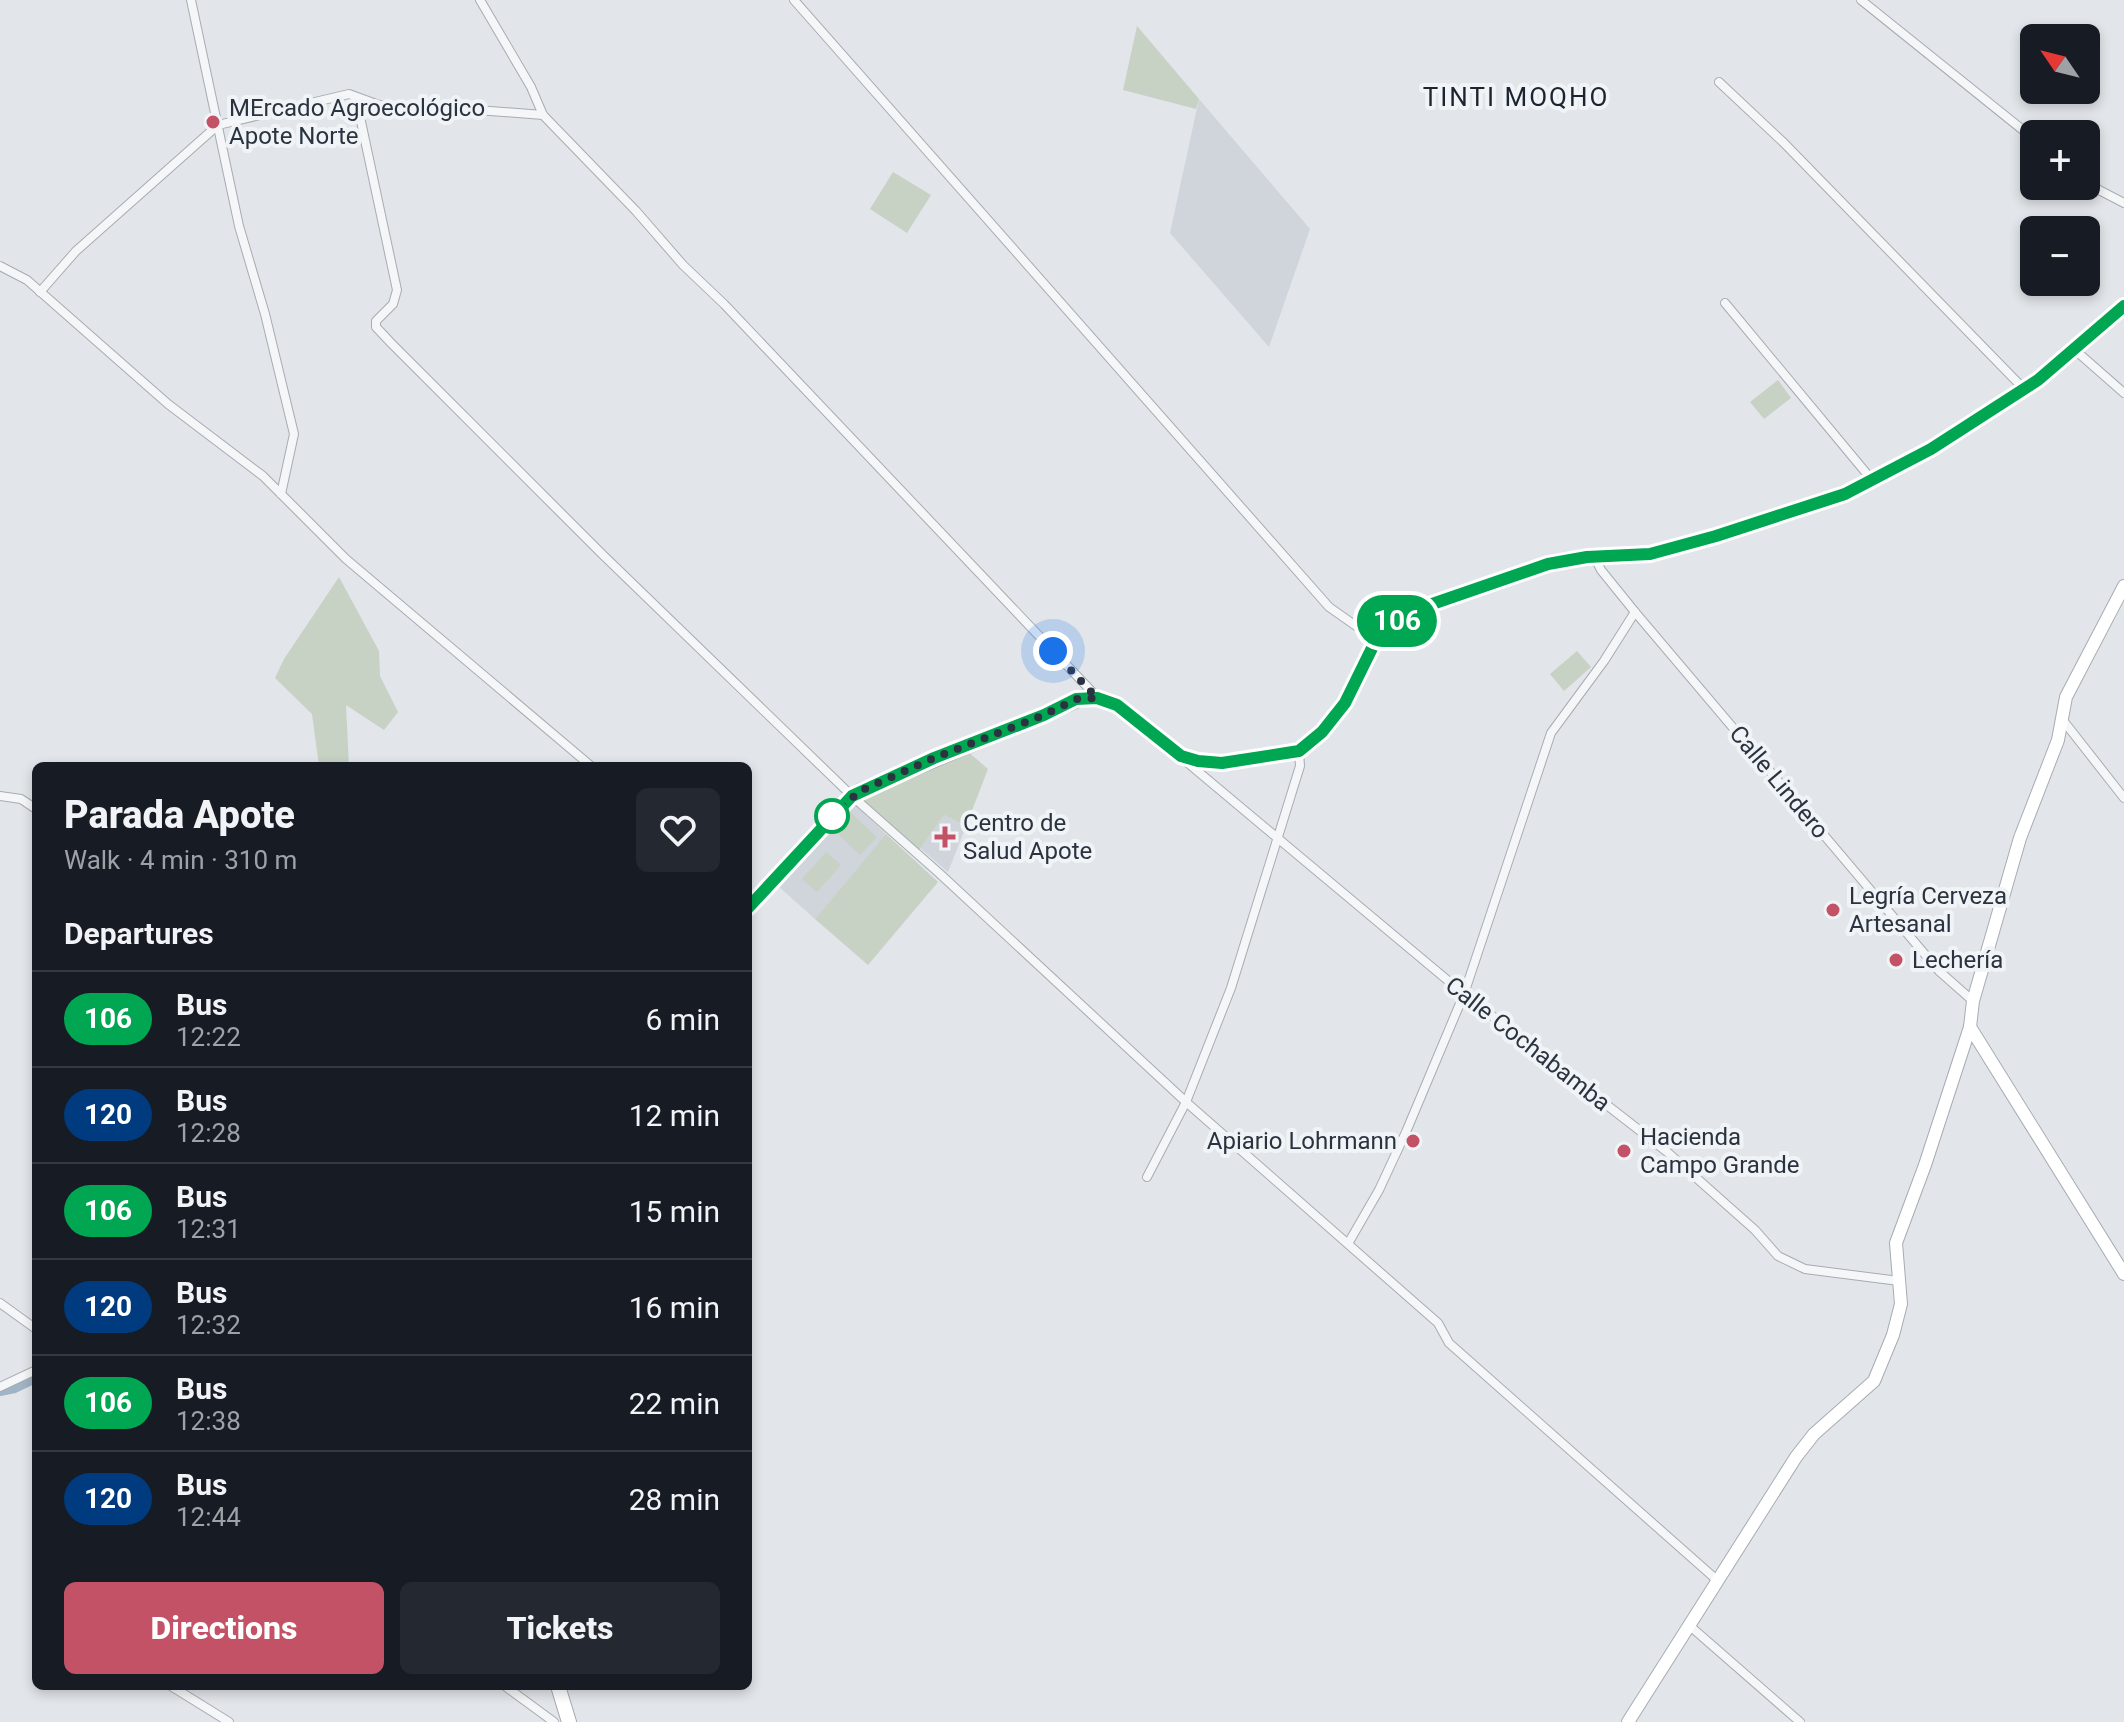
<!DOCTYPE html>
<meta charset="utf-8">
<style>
:root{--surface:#171b24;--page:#242831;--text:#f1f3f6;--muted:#9ea1a6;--line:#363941;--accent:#c35266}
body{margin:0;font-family:Roboto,sans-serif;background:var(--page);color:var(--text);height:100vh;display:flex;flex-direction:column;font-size:30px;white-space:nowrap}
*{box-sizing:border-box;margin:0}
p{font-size:26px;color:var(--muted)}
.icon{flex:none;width:44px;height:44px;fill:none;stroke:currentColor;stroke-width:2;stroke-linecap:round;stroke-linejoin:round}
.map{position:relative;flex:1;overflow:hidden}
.details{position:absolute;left:32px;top:762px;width:720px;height:928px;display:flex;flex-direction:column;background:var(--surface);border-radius:12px;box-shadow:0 4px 12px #0003}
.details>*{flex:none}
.badge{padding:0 16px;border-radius:26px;font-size:28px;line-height:52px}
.needle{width:52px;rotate:305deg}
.buttons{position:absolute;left:2020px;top:24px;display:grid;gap:16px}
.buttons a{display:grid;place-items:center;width:80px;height:80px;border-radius:12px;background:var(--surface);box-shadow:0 4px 12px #0003;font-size:40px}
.you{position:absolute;width:40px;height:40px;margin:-20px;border:6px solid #fff;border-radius:50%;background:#1a73e8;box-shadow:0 0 0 12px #1a73e833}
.map>.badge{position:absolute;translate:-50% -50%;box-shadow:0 0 0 4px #fff}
h2{padding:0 32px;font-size:30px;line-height:72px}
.round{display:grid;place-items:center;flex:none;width:84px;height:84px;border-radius:12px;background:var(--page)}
.summary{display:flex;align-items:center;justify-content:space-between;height:136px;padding:0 32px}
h1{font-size:38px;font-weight:800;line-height:60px}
.cta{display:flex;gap:16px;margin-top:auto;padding:16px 32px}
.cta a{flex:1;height:92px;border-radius:12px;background:var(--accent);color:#fff;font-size:32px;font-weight:800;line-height:92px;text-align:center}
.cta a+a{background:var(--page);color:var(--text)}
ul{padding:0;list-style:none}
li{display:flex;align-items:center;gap:24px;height:96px;padding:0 32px;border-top:2px solid var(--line)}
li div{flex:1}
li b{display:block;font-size:30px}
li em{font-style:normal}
li .badge{min-width:88px;font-weight:700;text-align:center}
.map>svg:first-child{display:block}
</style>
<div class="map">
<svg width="2124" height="1722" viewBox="0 0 2124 1722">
<rect width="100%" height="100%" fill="#e2e5e9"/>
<g fill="#d0d4db">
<polygon points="1199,99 1310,229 1269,347 1170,233"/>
<polygon points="853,803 886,834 815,919 777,885"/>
<polygon points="944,815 966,826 948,872 920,848"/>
</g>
<g fill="#c8d2c4">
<polygon points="1137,26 1199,99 1196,109 1123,90"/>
<polygon points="893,172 931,195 907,233 870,209"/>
<polygon points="1778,380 1791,398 1764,419 1750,402"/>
<polygon points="339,577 379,651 380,676 398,712 384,730 346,705 349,766 319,766 312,714 275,678 284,659"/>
<polygon points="1577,651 1591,667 1564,691 1550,674"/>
<polygon points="966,750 988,769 966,826 944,815 919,850 859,796"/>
<polygon points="850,812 877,837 860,855 833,829"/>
<polygon points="886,834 938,882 868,965 815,919"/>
<polygon points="826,852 841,865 817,892 802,879"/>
</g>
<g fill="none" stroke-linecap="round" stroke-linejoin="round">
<polyline stroke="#a0b4c6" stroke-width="8" points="0,1392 15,1389 36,1379"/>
<g stroke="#a7acb3" stroke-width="10">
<g id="street">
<polyline points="191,0 239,226 265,314 294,434 281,494"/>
<polyline points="480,0 531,87 543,115 636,211 683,265 724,304 1097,697"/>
<polyline points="794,0 1329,607 1376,640"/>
<polyline points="1861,0 2034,139"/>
<polyline points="1719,82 1784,143 2024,389"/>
<polyline points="356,98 397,290 393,304 376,321 376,327 391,343 602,554 852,796 939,873 1186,1102 1438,1323 1449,1343 1718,1581"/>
<polyline points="2086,180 2099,190 2124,203"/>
<polyline points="0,266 27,280 168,404 263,476 346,559 591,766"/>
<polyline points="40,292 76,251 218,125 349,94 379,105 441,111 477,110 543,115"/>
<polyline points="1725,303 1872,480"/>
<polyline points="2075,350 2124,393"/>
<polyline points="1594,556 1601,570 1635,612 1939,971 1973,1001"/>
<polyline points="2062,719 2124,798"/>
<polyline points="1183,759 1464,994 1666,1151 1755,1230 1778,1256 1805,1269 1899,1281"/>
<polyline points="0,796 21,799 36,809"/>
<polyline points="1147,1177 1186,1102 1231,988 1300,766 1299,751"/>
<polyline points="1349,1242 1379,1190 1406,1132 1464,994 1551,733 1604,661 1635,612"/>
<polyline points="0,1303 36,1329"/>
<polyline points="0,1387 36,1370"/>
<polyline points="1690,1626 1800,1722"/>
<polyline points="171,1686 229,1722"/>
<polyline points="505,1686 554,1722"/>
</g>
</g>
<g stroke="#a7acb3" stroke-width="14">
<g id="secondary">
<polyline points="1970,1027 2124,1274"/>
<polyline points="1628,1722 1796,1457 1814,1434 1874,1381 1893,1335 1901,1304 1896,1243 1925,1165 1970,1027 1973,1001 2020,838 2058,740 2066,697 2124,586"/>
</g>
</g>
<g stroke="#a2aab4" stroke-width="16">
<g id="primary">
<polyline points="748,908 852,796 860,791 1085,697 1097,698 1117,705 1181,756 1198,761 1222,763 1299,751 1322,732 1345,703 1376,640 1409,612 1548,564 1587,557 1650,554 1716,536 1845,494 1931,449 2038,380 2124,306"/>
<polyline points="558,1686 569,1722"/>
</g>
</g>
<use href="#street" stroke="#f4f6f8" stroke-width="8"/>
<use href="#secondary" stroke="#fff" stroke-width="12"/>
<use href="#primary" stroke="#fff" stroke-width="14"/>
</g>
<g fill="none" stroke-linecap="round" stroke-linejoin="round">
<g stroke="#fff" stroke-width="18">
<polyline id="line" points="748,908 852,796 934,758 1044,715 1076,699 1097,698 1117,705 1181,756 1198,761 1222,763 1299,751 1322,732 1345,703 1376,640 1409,612 1548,564 1587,557 1650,554 1716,536 1845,494 1931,449 2038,380 2124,306"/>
</g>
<use href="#line" stroke="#00a651" stroke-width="12"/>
<polyline stroke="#2b3340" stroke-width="8" stroke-dasharray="0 14.4" points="832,816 860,791 934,758 1044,715 1076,699 1097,698 1053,651"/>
</g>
<g fill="#c35266" stroke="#f1f4f7" stroke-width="3">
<circle cx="213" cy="122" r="8"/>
<path d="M941 825h8v8h8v8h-8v8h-8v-8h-8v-8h8z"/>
<circle cx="1833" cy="910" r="8"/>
<circle cx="1896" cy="960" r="8"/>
<circle cx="1413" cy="1141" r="8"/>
<circle cx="1624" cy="1151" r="8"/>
</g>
<circle fill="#fff" stroke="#00a651" stroke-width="4" cx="832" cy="816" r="16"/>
<g text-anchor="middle" stroke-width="8" stroke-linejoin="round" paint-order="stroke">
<g font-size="24" fill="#2b3340" stroke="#f1f4f7" text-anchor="start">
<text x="229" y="116">MErcado Agroecológico<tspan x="229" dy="28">Apote Norte</tspan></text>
<text x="963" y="831">Centro de<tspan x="963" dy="28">Salud Apote</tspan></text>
<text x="1849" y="904">Legría Cerveza<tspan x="1849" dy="28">Artesanal</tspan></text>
<text x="1912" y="968">Lechería</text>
<text x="1640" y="1145">Hacienda<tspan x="1640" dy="28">Campo Grande</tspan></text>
<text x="1397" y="1149" text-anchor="end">Apiario Lohrmann</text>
</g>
<g font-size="24" fill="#2b3340" stroke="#f1f4f7">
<text transform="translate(1779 782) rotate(50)" y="8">Calle Lindero</text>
<text transform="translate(1528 1044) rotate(38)" y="8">Calle Cochabamba</text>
</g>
<g font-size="26" letter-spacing="2" fill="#1d2431" stroke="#f1f4f7">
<text x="1516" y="106">TINTI MOQHO</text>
</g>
</g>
</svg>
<div class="buttons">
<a><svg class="needle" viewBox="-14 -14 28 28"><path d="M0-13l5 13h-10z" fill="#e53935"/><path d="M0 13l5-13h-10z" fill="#9ea1a6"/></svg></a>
<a>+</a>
<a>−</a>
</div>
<div class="you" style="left:1053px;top:651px"></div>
<b class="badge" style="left:1397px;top:621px;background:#00a651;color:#fff">106</b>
<section class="details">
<div class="summary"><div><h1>Parada Apote</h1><p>Walk · 4 min · 310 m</p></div><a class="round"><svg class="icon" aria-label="heart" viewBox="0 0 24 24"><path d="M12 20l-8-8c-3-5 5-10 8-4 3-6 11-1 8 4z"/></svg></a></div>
<h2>Departures</h2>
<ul>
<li><span class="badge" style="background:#00a651;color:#fff">106</span><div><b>Bus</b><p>12:22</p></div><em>6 min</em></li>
<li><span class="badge" style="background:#003b80;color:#fff">120</span><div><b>Bus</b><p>12:28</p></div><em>12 min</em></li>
<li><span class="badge" style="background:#00a651;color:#fff">106</span><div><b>Bus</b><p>12:31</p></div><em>15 min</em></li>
<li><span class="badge" style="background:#003b80;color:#fff">120</span><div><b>Bus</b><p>12:32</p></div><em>16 min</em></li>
<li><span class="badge" style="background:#00a651;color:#fff">106</span><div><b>Bus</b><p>12:38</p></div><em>22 min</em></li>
<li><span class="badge" style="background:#003b80;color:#fff">120</span><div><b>Bus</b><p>12:44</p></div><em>28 min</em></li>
</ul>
<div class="cta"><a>Directions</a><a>Tickets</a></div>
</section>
</div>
